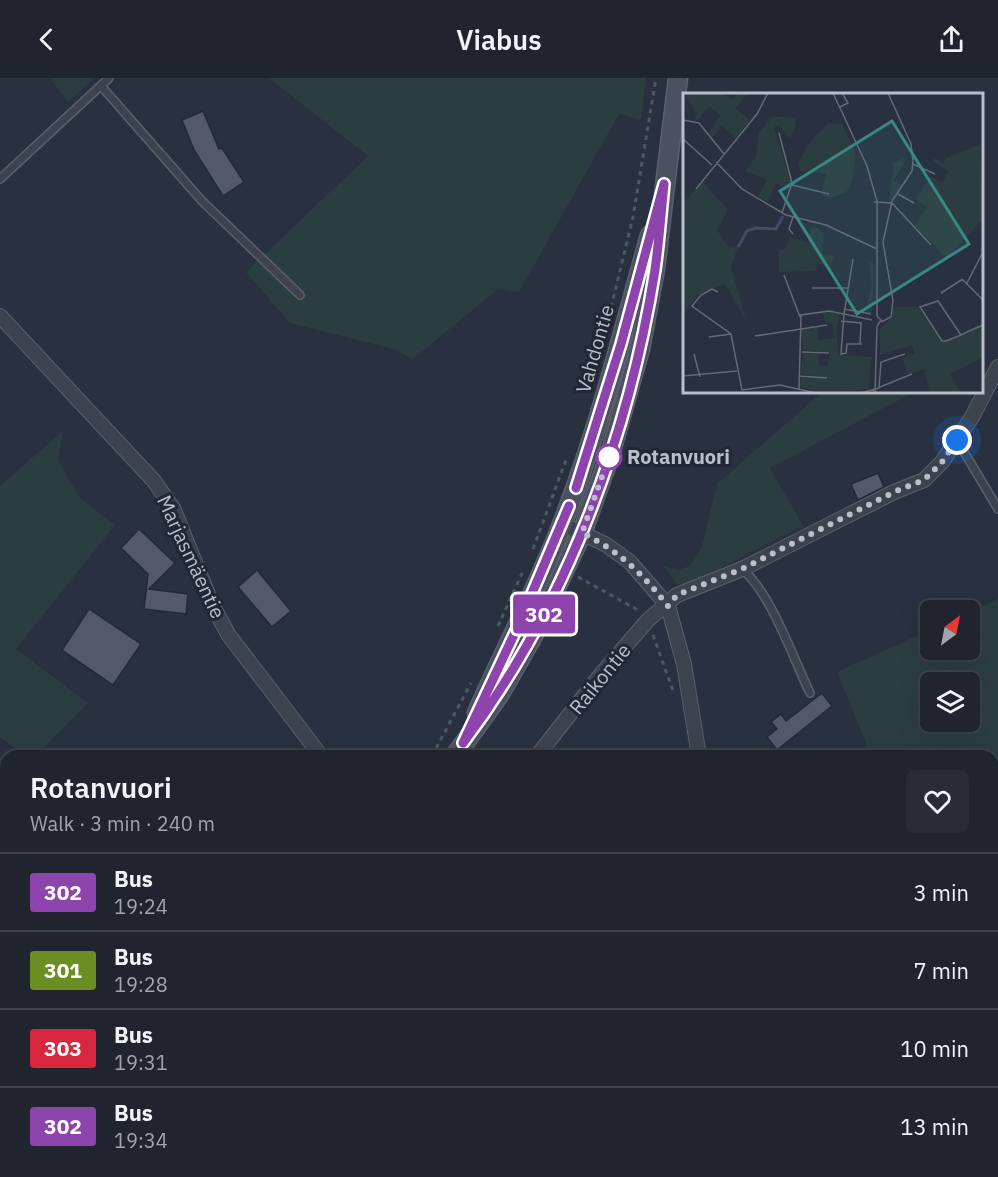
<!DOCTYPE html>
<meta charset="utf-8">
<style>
:root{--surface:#1f242f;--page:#272c37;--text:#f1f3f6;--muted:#a1a4aa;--line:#3c414b}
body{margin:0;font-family:"IBM Plex Sans",sans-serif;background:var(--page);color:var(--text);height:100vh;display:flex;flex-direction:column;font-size:22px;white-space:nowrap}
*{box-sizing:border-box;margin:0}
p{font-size:20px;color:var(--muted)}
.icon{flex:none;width:33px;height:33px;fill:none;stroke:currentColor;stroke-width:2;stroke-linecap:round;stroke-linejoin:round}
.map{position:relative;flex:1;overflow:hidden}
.side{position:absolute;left:0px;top:672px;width:999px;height:428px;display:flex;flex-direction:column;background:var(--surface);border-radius:18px 18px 0 0;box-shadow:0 6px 24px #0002,0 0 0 2px var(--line)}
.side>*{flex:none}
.badge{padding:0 12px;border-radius:4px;font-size:21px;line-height:39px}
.needle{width:39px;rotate:32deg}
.controls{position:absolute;left:920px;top:522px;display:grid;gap:12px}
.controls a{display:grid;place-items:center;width:60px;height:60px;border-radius:9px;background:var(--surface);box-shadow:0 6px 24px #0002,0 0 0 2px var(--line);font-size:30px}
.you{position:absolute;width:30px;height:30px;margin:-15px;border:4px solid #fff;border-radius:50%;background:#1a73e8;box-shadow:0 0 0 9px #1a73e833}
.map>.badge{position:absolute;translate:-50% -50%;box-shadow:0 0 0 3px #fff}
.round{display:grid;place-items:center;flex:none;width:63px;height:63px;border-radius:9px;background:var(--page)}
.summary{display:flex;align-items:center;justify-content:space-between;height:102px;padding:0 30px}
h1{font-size:28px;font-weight:600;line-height:45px}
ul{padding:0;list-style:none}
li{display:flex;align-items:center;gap:18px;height:78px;padding:0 30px;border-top:2px solid var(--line)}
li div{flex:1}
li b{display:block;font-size:22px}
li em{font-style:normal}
li .badge{min-width:66px;font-weight:700;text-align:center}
header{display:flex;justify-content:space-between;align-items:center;height:78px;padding:0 30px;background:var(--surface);font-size:27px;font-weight:600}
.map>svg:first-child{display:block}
</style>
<header><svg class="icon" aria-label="back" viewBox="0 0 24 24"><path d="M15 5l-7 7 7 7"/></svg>Viabus<svg class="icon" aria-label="share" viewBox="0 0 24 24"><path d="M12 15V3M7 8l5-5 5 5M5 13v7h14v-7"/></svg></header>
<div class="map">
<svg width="998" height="1099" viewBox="0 0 998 1099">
<rect width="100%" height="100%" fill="#29303f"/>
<g fill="#2c3d41" fill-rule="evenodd">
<polygon points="50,0 94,0 68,24"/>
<polygon points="269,0 646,0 641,42 619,36 519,214 498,211 413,281 394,271 290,245 246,194 368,78"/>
<polygon points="822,314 914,314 770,390 803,448 691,505 678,507 663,488 678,492 690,488 702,468 717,406"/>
<polygon points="63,353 58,382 80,420 115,447 16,571 88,625 35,678 26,678 0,659 0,408"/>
<path d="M 998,521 L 998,1026 L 993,1028 L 993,678 L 871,678 L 837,594 L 930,552 L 930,572 L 969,572 L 969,534 ZM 969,604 L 969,644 L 930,644 L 930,604 Z"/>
<polygon points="92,1094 148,1094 144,1099 87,1099"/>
</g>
<g fill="#53586a" stroke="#242936" stroke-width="1.5">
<polygon points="203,33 219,71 222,70 244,104 223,118 194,72 182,42"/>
<polygon points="878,395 884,409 858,422 851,406"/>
<polygon points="139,451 175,485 149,511 188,516 186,536 144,531 148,496 121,470"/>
<polygon points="257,492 291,533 272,549 238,509"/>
<polygon points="89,531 141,566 113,607 62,572"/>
<polygon points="822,615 832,628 777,672 767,659 777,651 771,644 781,636 786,643"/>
</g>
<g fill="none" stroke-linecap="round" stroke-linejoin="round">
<g stroke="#5b606d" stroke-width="10">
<g id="lane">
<polyline points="102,9 202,123 300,217"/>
<polyline points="0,101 109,0"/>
<polyline points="957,362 998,431"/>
<path d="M 742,491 C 771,515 793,580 810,615"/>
<polyline points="0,1071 6,1077"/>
<polyline points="24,1094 30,1099"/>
</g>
</g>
<g stroke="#5b606d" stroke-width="16">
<g id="street">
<polyline points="0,238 154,403 173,430 212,526 228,556 321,678"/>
<polyline points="562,446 605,466 630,484 668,528 684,586 699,678"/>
<polyline points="537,678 603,594 648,542 677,517 742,491 894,414 924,402 942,384 972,339 998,289"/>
<polyline points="0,853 6,858"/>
<polyline points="0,940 6,934"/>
<polyline points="319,1099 322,1094"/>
</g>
</g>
<g stroke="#5b606d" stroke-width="21">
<g id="secondary">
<path d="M 477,635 C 505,571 538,510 563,444 C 599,351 623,254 650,157"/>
<polyline points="455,678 499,617 534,556 582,455 610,377 640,271 655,191 678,0"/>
<polyline points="179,1099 182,1094"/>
</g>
</g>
<g stroke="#4b5a5f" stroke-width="3" stroke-dasharray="4.5 4.5" stroke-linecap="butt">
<polyline points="609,238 633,139 656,0"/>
<polyline points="533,471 566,382"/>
<polyline points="578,499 638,532"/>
<polyline points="498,548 524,491"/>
<polyline points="653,557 673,613"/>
<polyline points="432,678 471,605"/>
<polyline points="779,1094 780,1099"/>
<polyline points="152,1099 156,1094"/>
</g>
<use href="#lane" stroke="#3d424f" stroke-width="7"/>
<use href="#street" stroke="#3d424f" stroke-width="14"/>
<use href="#secondary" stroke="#4c5162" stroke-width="18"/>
</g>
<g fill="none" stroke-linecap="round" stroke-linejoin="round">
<g stroke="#fff" stroke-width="14">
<path id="line" d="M 569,428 L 519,546 L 463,665 C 566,528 628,361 655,192 C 659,164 661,135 664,106 L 621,266 L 576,410"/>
</g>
<use href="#line" stroke="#8e44ad" stroke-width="9"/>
<path stroke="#babeca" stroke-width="6" stroke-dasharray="0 10.8" d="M 609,379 L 582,455 C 619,473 642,495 668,528 L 677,517 L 742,491 L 894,414 L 924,402 L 942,384 L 957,362"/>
</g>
<circle fill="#fff" stroke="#8e44ad" stroke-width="3" cx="609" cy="379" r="12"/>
<g text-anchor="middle" stroke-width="6" stroke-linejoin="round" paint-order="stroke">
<g font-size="20" fill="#babeca" stroke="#222735">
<text transform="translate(595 271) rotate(-74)" y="7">Vahdontie</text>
<text transform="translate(191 479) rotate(65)" y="7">Marjasmäentie</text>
<text transform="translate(600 601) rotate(-51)" y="7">Raikontie</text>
</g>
<g font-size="20" font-weight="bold" fill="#babeca" stroke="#222735" text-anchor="start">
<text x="627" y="386">Rotanvuori</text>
</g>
</g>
<g transform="translate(683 15)">
<rect width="300" height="300" fill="#29303f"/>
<path d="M 0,0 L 40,0 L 50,7 L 56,0 L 65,0 L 52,16 L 67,27 L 53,45 L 39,33 L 29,45 L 26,40 L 38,22 L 26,13 L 15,27 L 11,25 L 14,22 ZM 90,23 L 112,25 L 113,34 L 107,46 L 96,32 L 91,35 L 108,89 L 106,96 L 93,91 L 84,109 L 75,104 L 84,87 L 62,78 L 73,64 L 76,39 ZM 145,30 L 159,31 L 172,58 L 170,86 L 163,100 L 147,105 L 138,102 L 144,81 L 118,78 L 115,70 L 126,50 ZM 297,51 L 300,126 L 263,165 L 232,132 L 244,114 L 233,106 L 248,83 L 259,90 L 266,78 L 250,69 L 251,65 L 260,70 L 265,64 ZM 224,64 L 211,87 L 219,92 L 209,107 L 206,106 L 211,73 L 208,71 ZM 20,89 L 45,117 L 34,137 L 45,153 L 55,154 L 48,174 L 64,229 L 42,191 L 15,202 L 0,222 L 0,105 L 3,107 ZM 129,133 L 141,140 L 139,161 L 151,162 L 148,172 L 134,171 L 133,178 L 96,179 L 96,157 L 103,155 L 106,144 L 124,149 ZM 186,169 L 190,171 L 191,181 L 189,220 L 183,220 L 189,190 ZM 209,214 L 235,214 L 259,249 L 300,233 L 300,264 L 267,281 L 278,300 L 241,300 L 246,297 L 241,276 L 225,282 L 219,265 L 232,261 L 229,252 L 197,262 L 197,236 L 208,226 ZM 146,218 L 157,221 L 153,237 L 156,262 L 189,264 L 185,296 L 143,300 L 117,294 L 118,284 L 146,285 L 118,281 L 120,260 L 136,261 L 136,272 L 144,273 L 147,259 L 120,257 L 118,237 L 134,234 L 136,247 L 152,245 L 150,231 L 142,229 L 140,220 Z" fill="#2c3d41"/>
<path fill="none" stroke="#414c66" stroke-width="3" d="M 55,154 L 64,138 L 72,135 L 93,136 L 100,123"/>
<path fill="none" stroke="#636977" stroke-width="1.5" d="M 150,0 L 184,73 L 194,108 L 194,223 L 198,227 L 194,233M 157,14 L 165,10 L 159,0M 0,27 L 16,30 L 41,61M 96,40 L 109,90 L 99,120M 0,46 L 29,72M 33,69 L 59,96 L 103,122 L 143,132 L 194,156M 230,71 L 252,81M 109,92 L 146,101M 13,96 L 74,21 L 85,0M 215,101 L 231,110M 191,109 L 209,110 L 248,152M 110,141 L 106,136 L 110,124M 170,166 L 161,221 L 189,227M 101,182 L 117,224M 279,186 L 300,207M 284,190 L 300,159M 129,195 L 165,195M 35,199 L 29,196 L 18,202 L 9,213 L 48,241 L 59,297 L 97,292 L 133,300M 258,200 L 280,186M 161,216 L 188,221M 158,228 L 178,230 L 177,251M 198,229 L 208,224 L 210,208 L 200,149 L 209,108 L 229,78 L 230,68 L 228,51 L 205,0M 278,242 L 255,208 L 237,214 L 259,248 L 263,248 L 278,242 L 286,238 L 300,232M 72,243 L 144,232M 26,244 L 48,241M 119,259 L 146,260M 11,261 L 17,284M 0,283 L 54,278M 117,283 L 144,285M 197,294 L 229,281M 116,296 L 118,222 L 146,218 L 161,221 L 158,261 L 163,260 L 164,251 L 179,251M 178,300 L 196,295 L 198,269 L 222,261M 192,300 L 194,233"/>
<path fill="#3a8885" fill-opacity="0.15" stroke="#3a8885" stroke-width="3" d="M 209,28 L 286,151 L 174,221 L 97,98 Z"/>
<rect width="300" height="300" fill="none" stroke="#babeca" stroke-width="3"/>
</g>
</svg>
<div class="controls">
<a><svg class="needle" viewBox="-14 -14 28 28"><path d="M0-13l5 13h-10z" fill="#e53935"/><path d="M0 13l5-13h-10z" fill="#a1a4aa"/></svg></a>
<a><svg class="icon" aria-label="layers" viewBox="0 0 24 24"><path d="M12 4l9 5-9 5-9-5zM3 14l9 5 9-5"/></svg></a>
</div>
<div class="you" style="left:957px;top:362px"></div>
<b class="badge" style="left:544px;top:536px;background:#8e44ad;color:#fff">302</b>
<section class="side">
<div class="summary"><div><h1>Rotanvuori</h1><p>Walk · 3 min · 240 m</p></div><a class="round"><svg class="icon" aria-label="heart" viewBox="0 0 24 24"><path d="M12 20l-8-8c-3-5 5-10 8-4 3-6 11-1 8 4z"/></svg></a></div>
<ul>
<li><span class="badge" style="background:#8e44ad;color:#fff">302</span><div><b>Bus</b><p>19:24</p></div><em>3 min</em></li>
<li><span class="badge" style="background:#6b8e23;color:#fff">301</span><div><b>Bus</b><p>19:28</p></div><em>7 min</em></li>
<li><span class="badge" style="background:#d7263d;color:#fff">303</span><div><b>Bus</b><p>19:31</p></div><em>10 min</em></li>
<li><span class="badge" style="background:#8e44ad;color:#fff">302</span><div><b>Bus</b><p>19:34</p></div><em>13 min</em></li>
</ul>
</section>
</div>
